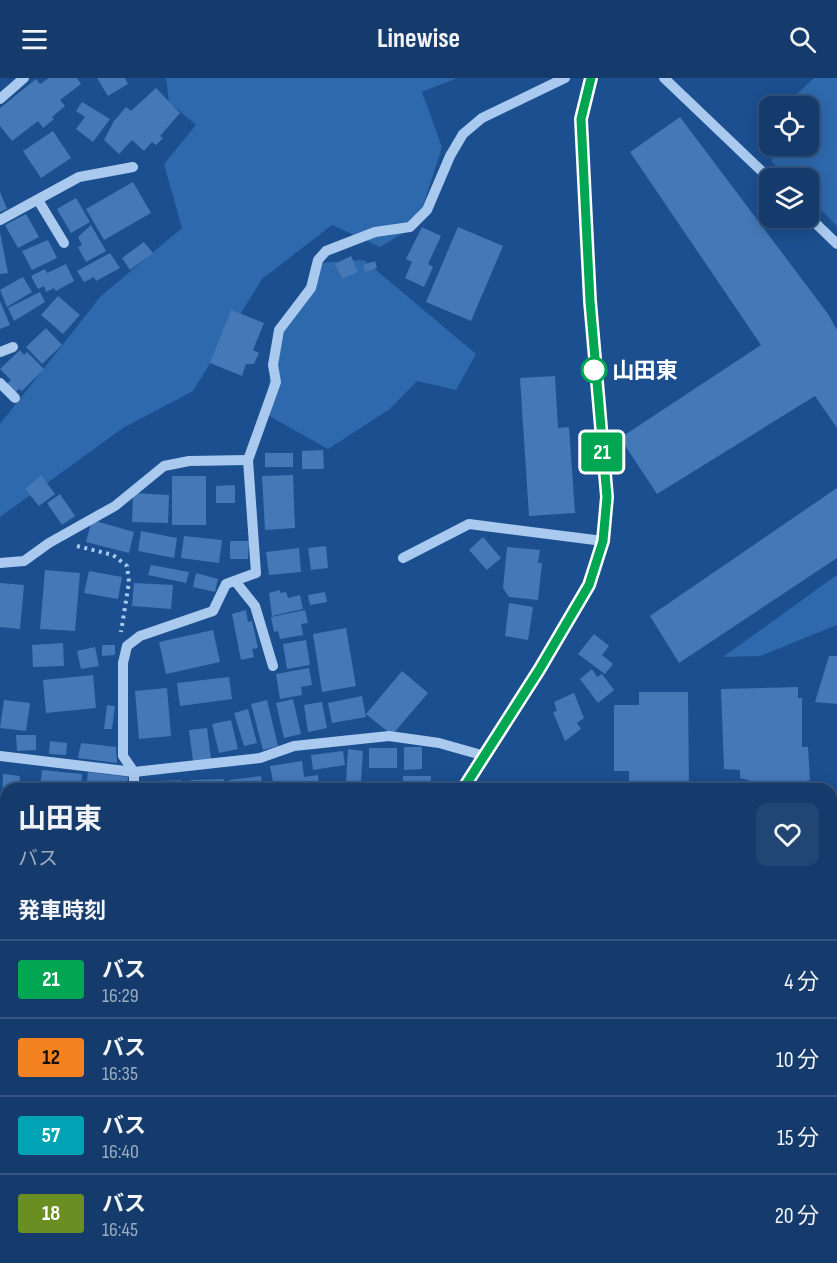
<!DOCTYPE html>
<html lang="ja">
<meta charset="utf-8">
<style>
:root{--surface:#143b6b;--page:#214673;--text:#f1f3f6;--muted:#9dadc1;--line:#33557e}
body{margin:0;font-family:"Sofia Sans Condensed","Noto Sans JP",sans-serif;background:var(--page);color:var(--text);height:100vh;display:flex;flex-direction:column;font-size:22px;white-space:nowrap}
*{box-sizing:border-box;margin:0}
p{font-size:20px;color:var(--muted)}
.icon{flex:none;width:33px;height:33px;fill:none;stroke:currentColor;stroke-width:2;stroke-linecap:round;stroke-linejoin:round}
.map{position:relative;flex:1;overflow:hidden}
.details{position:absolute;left:0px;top:705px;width:837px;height:480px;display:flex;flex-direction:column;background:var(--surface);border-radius:18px 18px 0 0;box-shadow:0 3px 15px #0003,0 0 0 2px var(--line)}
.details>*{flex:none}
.badge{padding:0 12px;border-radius:4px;font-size:21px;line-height:39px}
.controls{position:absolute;left:759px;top:18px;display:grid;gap:12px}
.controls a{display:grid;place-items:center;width:60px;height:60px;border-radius:12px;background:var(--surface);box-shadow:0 3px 15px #0003,0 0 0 2px var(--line);font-size:30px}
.map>.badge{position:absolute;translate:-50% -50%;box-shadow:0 0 0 3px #fff}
h2{padding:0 18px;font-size:22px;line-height:54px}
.round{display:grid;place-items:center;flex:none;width:63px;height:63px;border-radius:12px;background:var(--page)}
.headline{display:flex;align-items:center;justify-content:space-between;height:102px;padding:0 18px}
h1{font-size:28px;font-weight:700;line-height:45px}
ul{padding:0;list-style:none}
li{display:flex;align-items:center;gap:18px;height:78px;padding:0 18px;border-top:2px solid var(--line)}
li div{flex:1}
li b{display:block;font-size:22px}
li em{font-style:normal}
li .badge{min-width:66px;font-weight:700;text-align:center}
header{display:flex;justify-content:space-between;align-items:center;height:78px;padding:0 18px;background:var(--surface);font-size:27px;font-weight:700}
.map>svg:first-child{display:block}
</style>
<header><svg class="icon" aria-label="menu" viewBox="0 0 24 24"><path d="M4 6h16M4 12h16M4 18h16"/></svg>Linewise<svg class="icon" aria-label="search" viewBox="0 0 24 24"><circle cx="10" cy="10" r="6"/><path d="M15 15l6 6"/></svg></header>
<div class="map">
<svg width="837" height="1185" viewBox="0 0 837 1185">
<rect width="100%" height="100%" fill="#1b4f8f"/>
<g fill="#2e69ad">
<polygon points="166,0 457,0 422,14 442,69 417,147 380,169 332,147 262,201 193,313 123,350 0,439 0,346 101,218 182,150 164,86 196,47 169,24"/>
<polygon points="814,0 837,0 837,148 809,120 808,100 788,100 772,84 772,68 808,68 808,28 784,28"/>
<polygon points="364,182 476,276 456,312 417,303 390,331 328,371 264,335 276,264 318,185"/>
<polygon points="837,497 837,547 760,578 723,579"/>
</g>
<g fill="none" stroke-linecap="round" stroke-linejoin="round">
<g stroke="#3c6290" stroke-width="40">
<polyline points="831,1072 837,1071"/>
<polyline points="489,1185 502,1179"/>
</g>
</g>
<g fill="#4478b7">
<polygon points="49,0 77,0 81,6 60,22 65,28 52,39 54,41 43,50 38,43 12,63 0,48 0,30 36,1 40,6"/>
<polygon points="97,0 125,0 128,6 108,18"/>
<polygon points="156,10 180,35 160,58 163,60 156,67 152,64 144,73 132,62 119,76 104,62 114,43 126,29 131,33"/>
<polygon points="82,24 110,41 93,64 76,51 85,39 76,33"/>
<polygon points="680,39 828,236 837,252 837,350 815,318 657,416 620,360 761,267 630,74"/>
<polygon points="53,53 71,80 41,100 23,73"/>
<polygon points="133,104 151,135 104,162 86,131"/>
<polygon points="0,114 7,131 0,134"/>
<polygon points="76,120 90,144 71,155 57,131"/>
<polygon points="26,136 39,159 18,170 5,147"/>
<polygon points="91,147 106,173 86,184 78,169 82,167 78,159"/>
<polygon points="422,149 441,158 428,186 433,189 424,209 405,200 412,184 406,181"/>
<polygon points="458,149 503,168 471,243 426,224"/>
<polygon points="0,154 8,195 0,196"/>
<polygon points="48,162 57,180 32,192 22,173"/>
<polygon points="144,164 153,175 130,192 122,180"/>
<polygon points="110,175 120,190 96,203 94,199 84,204 77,193"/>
<polygon points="351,178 358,194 342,201 335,186"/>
<polygon points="375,183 377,190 365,194 363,187"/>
<polygon points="66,186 74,203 56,213 54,210 46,214 44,208 38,211 31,198 45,191 47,195"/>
<polygon points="23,199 32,214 7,229 0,212"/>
<polygon points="40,214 45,224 14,243 8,230"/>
<polygon points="58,218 80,237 63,256 41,237"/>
<polygon points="0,223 10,247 0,251"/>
<polygon points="231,232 264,245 253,272 259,275 254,286 246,286 242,298 210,285"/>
<polygon points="46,250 62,267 42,286 26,269"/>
<polygon points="20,272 24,277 27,274 44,291 22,313 19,311 12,318 4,309 11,302 0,291"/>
<polygon points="555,298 558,350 569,349 575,435 529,438 520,300"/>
<polygon points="323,372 324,391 302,391 302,373"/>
<rect x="265" y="375" width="28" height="14"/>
<polygon points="41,397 55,416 39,428 25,411"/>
<polygon points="293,397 295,450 265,452 262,398"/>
<rect x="172" y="398" width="34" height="49"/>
<polygon points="235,407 235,425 216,425 216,408"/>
<polygon points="837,410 837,480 679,585 650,538"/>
<polygon points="133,415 169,417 168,445 132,444"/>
<polygon points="60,416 75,438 62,447 47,425"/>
<polygon points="92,442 134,454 129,475 86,464"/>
<polygon points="141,453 177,460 174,480 138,473"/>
<polygon points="184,458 222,462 219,485 181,480"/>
<polygon points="483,459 501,480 487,492 469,472"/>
<polygon points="230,463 249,463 248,481 230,481"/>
<polygon points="326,468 328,490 311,492 308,470"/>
<polygon points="507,469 540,472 538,485 542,485 538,522 509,519 503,510"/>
<polygon points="299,470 301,494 269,497 266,474"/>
<polygon points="151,487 189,494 186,505 148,497"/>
<polygon points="45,492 80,495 75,553 40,551"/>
<polygon points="89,493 122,499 118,521 84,515"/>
<polygon points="196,495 218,501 215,514 193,509"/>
<polygon points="0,505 24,507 20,551 0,549"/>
<polygon points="134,505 173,507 171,531 132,528"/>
<polygon points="280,512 280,515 286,514 288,520 300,517 303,531 272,538 269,515"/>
<polygon points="325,514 327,524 310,527 308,517"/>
<polygon points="509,525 533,529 528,562 505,558"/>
<polygon points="246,532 248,544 252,543 258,570 252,571 254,579 241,582 232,536"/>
<polygon points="305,532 308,545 301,546 303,557 280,561 278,553 274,554 271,539"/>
<polygon points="346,550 356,608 322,614 313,556"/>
<polygon points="213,552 220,584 166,596 159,564"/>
<polygon points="594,556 609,568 602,577 613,586 605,596 578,576"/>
<polygon points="306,562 310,587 287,591 283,566"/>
<polygon points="63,565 64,588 33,589 32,567"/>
<polygon points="102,567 115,567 115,577 102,578"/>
<polygon points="95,569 99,588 81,591 77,573"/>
<polygon points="829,578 837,578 837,626 815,624"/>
<polygon points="309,590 312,607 301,609 302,617 280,621 276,596"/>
<polygon points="592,591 597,599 602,596 614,612 598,625 580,601"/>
<polygon points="402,593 428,615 392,657 366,636"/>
<polygon points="93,597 96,630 46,635 43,602"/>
<polygon points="229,599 232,621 180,628 177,605"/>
<polygon points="798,609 798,620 802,620 802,669 808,669 810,702 790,707 769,708 740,700 740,692 724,691 721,611"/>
<polygon points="167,610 171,658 139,661 135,613"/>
<polygon points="639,614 688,614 689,711 629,711 629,693 614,693 614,627 639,627"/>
<polygon points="574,615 584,640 577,645 581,651 565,663 553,634 557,633 554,624"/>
<polygon points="362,618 366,639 332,645 328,625"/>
<polygon points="293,621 301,656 284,660 276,625"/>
<polygon points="4,622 30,625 26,653 0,650"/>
<polygon points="267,622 278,668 263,672 251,626"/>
<polygon points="322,624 327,650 308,654 304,627"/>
<polygon points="107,627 115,628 112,651 104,651"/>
<polygon points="248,631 257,665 244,668 234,635"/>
<polygon points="231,642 238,671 219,675 212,646"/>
<polygon points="207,650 211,681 193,683 189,652"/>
<polygon points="16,657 36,657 36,672 17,673"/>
<polygon points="50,663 67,665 66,677 49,676"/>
<polygon points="81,665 116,669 117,685 78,680"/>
<polygon points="404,669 422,669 422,691 404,692"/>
<rect x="369" y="670" width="28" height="20"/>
<polygon points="348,671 363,673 361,704 346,703"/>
<polygon points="343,673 345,687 313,692 311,677"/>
<polygon points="302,683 304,699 318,697 319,711 279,711 278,703 273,704 270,688"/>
<polygon points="42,692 82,696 81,711 40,711"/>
<polygon points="88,694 128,699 126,711 86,711"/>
<polygon points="3,696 20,698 19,711 6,711 6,782 0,782"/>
<polygon points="261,698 263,711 230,711 229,702"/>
<polygon points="403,698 431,698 430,711 403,711"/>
<polygon points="224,701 224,711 191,711 191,702"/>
<polygon points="181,702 182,711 142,711 141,704"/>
<polygon points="837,741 837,771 836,771 831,743"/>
<polygon points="0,789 3,789 3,825 0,824"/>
<polygon points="837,803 837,844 831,845 831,804"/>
<polygon points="831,851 837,853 837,865 831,866"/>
<polygon points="837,868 837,906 831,908 831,870"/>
<polygon points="0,875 6,875 6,944 0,945"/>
<polygon points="837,918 837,963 835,962 831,945 831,919"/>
<polygon points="6,974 6,997 2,998 0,975"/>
<polygon points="6,1004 6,1023 3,1023 0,1005"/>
<polygon points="0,1042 6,1060 6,1067 0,1069"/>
<polygon points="837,1160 837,1185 816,1185 816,1179 831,1179 831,1161"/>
<rect x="111" y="1179" width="29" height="6"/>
<rect x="150" y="1179" width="31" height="6"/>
<polygon points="185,1179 197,1179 198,1185 186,1185"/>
<polygon points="206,1179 230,1179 230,1181 206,1184"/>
<polygon points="236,1179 254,1179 255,1185 236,1185"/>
<polygon points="299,1179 322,1179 323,1185 300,1185"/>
<polygon points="332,1179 355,1179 356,1185 333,1185"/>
<polygon points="782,1179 788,1179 789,1185 758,1185"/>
</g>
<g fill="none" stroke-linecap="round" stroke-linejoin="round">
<g stroke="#a9c9ee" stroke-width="4" stroke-dasharray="3 4.5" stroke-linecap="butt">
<polyline points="77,468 113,477 127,488 129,504 121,554"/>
<polyline points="422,1179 422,1185"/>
<polyline points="755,1184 755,1185"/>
</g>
<g stroke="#a9c9ee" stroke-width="10">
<polyline points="664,0 770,101"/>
<polyline points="0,21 24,0"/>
<polyline points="38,122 64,165"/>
<polyline points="808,138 837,166"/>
<polyline points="0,142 79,99 133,89"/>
<polyline points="0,274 13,269"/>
<polyline points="0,305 15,320"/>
<polyline points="403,480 469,446 603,463"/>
<polyline points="0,485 24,483 49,465 115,428 164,388 189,383 248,382"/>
<polyline points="235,503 255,528 273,588"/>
<polyline points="0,678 134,694 260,680 294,668 389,658 439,665 485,678"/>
<polyline points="134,711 134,694 123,678 123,585 127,568 140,558 213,533 226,506 256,495 248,382 276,304 273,287 279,252 311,210 318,182 326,173 375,154 410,149 427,132 450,78 463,56 482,40 565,0"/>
<polyline points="463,711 539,592 589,507 603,463 607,419 588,201 581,41 591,0"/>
<polyline points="831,732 837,729"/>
<polyline points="0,856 6,855"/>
<polyline points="831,913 837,911"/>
<polyline points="0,1037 6,1036"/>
<polyline points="0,1161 6,1161"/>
<polyline points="453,1179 454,1185"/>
<polyline points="654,1179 655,1185"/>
</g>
</g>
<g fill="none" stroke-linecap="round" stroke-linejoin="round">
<g stroke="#fff" stroke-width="14">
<polyline id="line" points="463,711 539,592 589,507 603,463 607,419 590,223 581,41 591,0"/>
</g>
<use href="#line" stroke="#00a651" stroke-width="9"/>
</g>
<circle fill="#fff" stroke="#00a651" stroke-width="3" cx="594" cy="292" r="12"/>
<g text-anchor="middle" stroke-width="4.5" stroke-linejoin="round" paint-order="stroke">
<g font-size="22" font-weight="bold" fill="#fff" stroke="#1b4f8f" text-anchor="start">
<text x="612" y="300">山田東</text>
</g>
</g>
</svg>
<div class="controls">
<a><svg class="icon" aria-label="locate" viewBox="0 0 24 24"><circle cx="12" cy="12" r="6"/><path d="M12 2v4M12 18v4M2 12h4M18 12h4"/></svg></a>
<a><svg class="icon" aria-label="layers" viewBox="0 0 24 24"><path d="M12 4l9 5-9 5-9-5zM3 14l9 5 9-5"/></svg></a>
</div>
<b class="badge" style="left:602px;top:374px;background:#00a651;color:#fff">21</b>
<section class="details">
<div class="headline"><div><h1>山田東</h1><p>バス</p></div><a class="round"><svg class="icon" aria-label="heart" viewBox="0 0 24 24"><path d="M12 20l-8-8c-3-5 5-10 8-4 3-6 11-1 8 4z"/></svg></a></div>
<h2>発車時刻</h2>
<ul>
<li><span class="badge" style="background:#00a651;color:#fff">21</span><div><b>バス</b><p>16:29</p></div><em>4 分</em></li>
<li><span class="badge" style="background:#f58220;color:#111">12</span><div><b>バス</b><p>16:35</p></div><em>10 分</em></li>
<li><span class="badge" style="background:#00a3b4;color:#fff">57</span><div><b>バス</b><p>16:40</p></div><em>15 分</em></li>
<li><span class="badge" style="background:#6b8e23;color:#fff">18</span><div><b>バス</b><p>16:45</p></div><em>20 分</em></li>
</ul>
</section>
</div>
